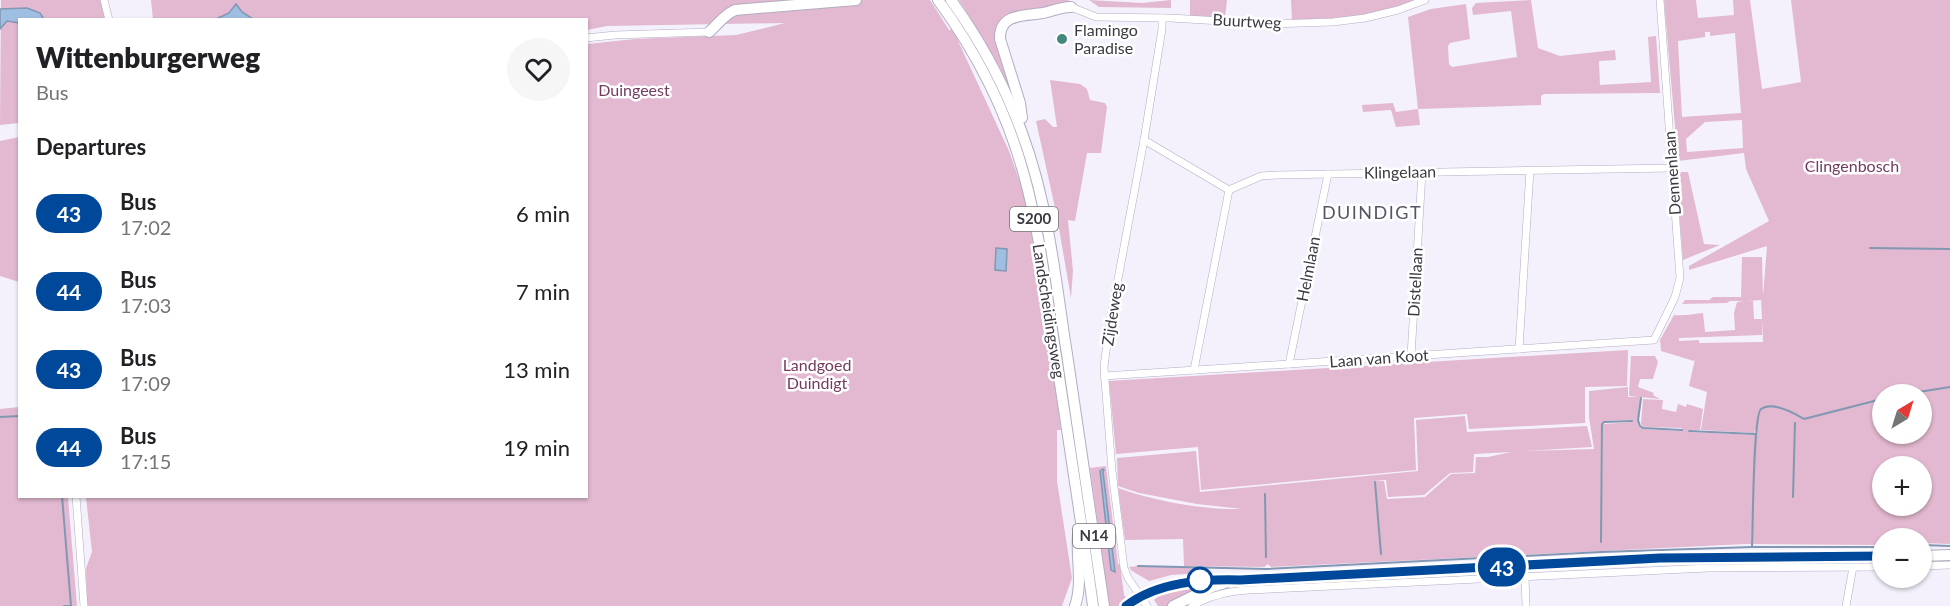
<!DOCTYPE html>
<meta charset="utf-8">
<style>
:root{--surface:#fff;--page:#f6f6f6;--text:#202124;--muted:#757577}
body{margin:0;font-family:Lato,sans-serif;background:var(--page);color:var(--text);height:100vh;display:flex;flex-direction:column;font-size:22px;white-space:nowrap}
*{box-sizing:border-box;margin:0}
p{font-size:20px;color:var(--muted)}
.icon{flex:none;width:33px;height:33px;fill:none;stroke:currentColor;stroke-width:2;stroke-linecap:round;stroke-linejoin:round}
.map{position:relative;flex:1;overflow:hidden}
.details{position:absolute;left:18px;top:18px;width:570px;height:480px;display:flex;flex-direction:column;background:var(--surface);border-radius:0px;box-shadow:0 2px 4px #0004}
.details>*{flex:none}
.badge{padding:0 12px;border-radius:20px;font-size:21px;line-height:39px}
.needle{width:39px;rotate:38deg}
.fabs{position:absolute;left:1872px;top:384px;display:grid;gap:12px}
.fabs a{display:grid;place-items:center;width:60px;height:60px;border-radius:50%;background:var(--surface);box-shadow:0 2px 4px #0004;font-size:30px}
.map>.badge{position:absolute;translate:-50% -50%;box-shadow:0 0 0 3px #fff}
h2{padding:0 18px;font-size:22px;line-height:54px}
.round{display:grid;place-items:center;flex:none;width:63px;height:63px;border-radius:32px;background:var(--page)}
.summary{display:flex;align-items:center;justify-content:space-between;height:102px;padding:0 18px}
h1{font-size:28px;font-weight:800;line-height:45px}
ul{padding:0;list-style:none}
li{display:flex;align-items:center;gap:18px;height:78px;padding:0 18px}
li div{flex:1}
li b{display:block;font-size:22px}
li em{font-style:normal}
li .badge{min-width:66px;font-weight:700;text-align:center}
.map>svg:first-child{display:block}
</style>
<div class="map">
<svg width="1950" height="606" viewBox="0 0 1950 606">
<rect width="100%" height="100%" fill="#f4f1fd"/>
<g fill="#e2b9d0" fill-rule="evenodd">
<polygon points="1,0 102,0 106,19 20,20 19,123 0,125"/>
<polygon points="151,0 930,0 949,30 953,30 1009,151 1031,214 1061,430 1057,430 1057,481 1072,578 1062,606 87,606 86,568 92,552 86,497 586,496 587,44 635,39 736,35 785,23 607,26 587,30 586,20 153,20"/>
<polygon points="959,0 1069,0 1066,5 1008,14 998,25 1016,101 1009,91 982,37"/>
<polygon points="1089,0 1142,3 1171,0 1171,8 1099,7"/>
<polygon points="1190,0 1227,0 1225,18 1190,16"/>
<polygon points="1291,0 1416,0 1385,11 1352,17 1292,20"/>
<polygon points="1531,0 1538,48 1560,56 1615,50 1616,60 1599,61 1600,85 1651,82 1648,37 1656,36 1660,93 1544,94 1541,96 1541,105 1418,109 1420,125 1396,127 1391,110 1363,112 1362,105 1393,103 1396,112 1418,109 1408,17 1431,9 1466,4 1470,39 1450,43 1448,46 1449,64 1452,67 1517,57 1511,11 1473,15 1472,8 1476,3"/>
<path d="M 1664,0 L 1696,0 L 1698,18 L 1734,15 L 1733,0 L 1750,0 L 1762,89 L 1801,82 L 1791,0 L 1950,0 L 1950,544 L 1922,543 L 1922,538 L 1882,538 L 1882,545 L 1745,544 L 1271,567 L 1268,564 L 1264,567 L 1184,566 L 1183,539 L 1125,540 L 1118,488 C 1154,501 1204,510 1242,509 L 1197,504 L 1139,493 L 1118,486 L 1117,458 L 1196,451 L 1200,492 L 1418,471 L 1416,420 L 1465,416 L 1467,432 L 1587,426 L 1592,447 L 1525,451 L 1594,449 L 1589,417 L 1589,391 L 1628,387 L 1628,397 L 1640,397 L 1639,426 L 1643,429 L 1682,431 L 1682,428 L 1643,427 L 1641,424 L 1643,399 L 1663,400 L 1662,409 L 1676,412 L 1678,404 L 1686,407 L 1687,404 L 1703,409 L 1700,430 L 1688,430 L 1688,432 L 1757,435 L 1757,425 L 1754,433 L 1701,430 L 1707,392 L 1689,386 L 1695,359 L 1694,361 L 1661,351 L 1660,340 L 1674,315 C 1684,316 1693,314 1703,313 L 1705,332 L 1735,330 L 1734,313 L 1737,302 L 1744,301 L 1730,301 L 1727,303 L 1682,304 L 1685,300 L 1709,300 L 1713,297 L 1741,297 L 1742,257 L 1762,257 L 1763,296 L 1767,246 L 1689,270 L 1689,266 L 1769,221 L 1746,169 L 1744,153 L 1678,161 ZM 1705,32 L 1710,32 L 1710,36 L 1735,33 L 1741,113 L 1682,117 L 1678,41 L 1705,37 ZM 1742,120 L 1743,148 L 1687,152 L 1686,139 L 1705,122 ZM 1761,297 L 1763,342 L 1699,343 L 1699,340 L 1679,341 L 1679,338 L 1762,335 L 1762,319 L 1754,319 L 1753,301 L 1747,301 L 1761,300 ZM 1882,394 L 1922,394 L 1922,434 L 1882,434 ZM 1632,420 L 1632,422 L 1603,424 L 1601,544 L 1601,423 L 1604,421 ZM 1511,452 L 1488,457 L 1476,457 L 1475,473 L 1451,474 L 1425,497 L 1387,499 L 1384,481 L 1373,481 L 1386,480 L 1388,497 L 1424,495 L 1450,473 L 1473,472 L 1474,454 ZM 1922,466 L 1922,506 L 1882,506 L 1882,466 Z"/>
<polygon points="1050,80 1080,84 1087,89 1090,100 1105,103 1107,107 1101,153 1087,153 1075,221 1068,220 1073,271 1071,298 1057,217 1036,121 1045,119 1053,127 1057,127"/>
<polygon points="19,137 20,137 19,282 0,276 0,141"/>
<polygon points="1676,172 1688,172 1704,244 1720,245 1683,260"/>
<polygon points="1628,350 1627,386 1585,387 1585,423 1469,429 1467,414 1414,418 1416,470 1201,490 1198,447 1116,454 1109,381"/>
<polygon points="1631,356 1655,356 1658,362 1653,379 1640,379 1638,387 1654,393 1653,395 1660,399 1629,396"/>
<polygon points="19,407 20,496 68,497 77,606 0,606 0,409"/>
<polygon points="1106,466 1118,564 1120,565 1124,595 1128,601 1122,606 1109,606 1090,468"/>
<polygon points="1138,566 1200,568 1200,573 1171,575 1149,581 1132,571 1129,567"/>
<path d="M 1209,585 L 1167,606 L 1158,606 L 1154,600 C 1168,587 1191,587 1209,585 Z"/>
</g>
<g fill="#9fbfe2" stroke="#8197b2" stroke-width="1.5">
<polygon points="236,4 242,12 253,19 216,19 229,13"/>
<polygon points="27,8 40,13 44,19 20,20 19,23 7,21 0,29 0,9"/>
<polygon points="996,248 1007,249 1006,271 995,270"/>
<polygon points="1103,469 1104,470 1103,472 1115,572 1111,570 1100,471"/>
</g>
<g fill="none" stroke-linecap="round" stroke-linejoin="round">
<g stroke="#8197b2" stroke-width="2">
<polyline points="1870,248 1950,249"/>
<polyline points="1906,394 1950,387"/>
<polyline points="1641,398 1638,420 1640,426 1643,428 1682,430"/>
<polyline points="0,417 20,416"/>
<polyline points="1689,431 1755,434"/>
<polyline points="1375,482 1381,554"/>
<polyline points="1265,494 1266,557"/>
<polyline points="62,496 71,606 64,606"/>
<polyline points="1793,497 1795,423"/>
<polyline points="1601,542 1602,424 1604,422 1632,421"/>
<polyline points="1922,545 1950,546"/>
<path d="M 1752,547 C 1753,529 1753,415 1761,409 C 1772,401 1794,413 1804,419 L 1882,399"/>
<polyline points="1138,566 1267,569 1601,552 1752,547 1882,547"/>
</g>
<g stroke="#b2adc0" stroke-width="8">
<g id="street">
<polyline points="104,0 109,20"/>
<polyline points="1071,7 1096,17 1171,18 1270,24 1333,22 1365,18 1398,10 1425,0"/>
<polyline points="586,38 615,35 709,32"/>
<polyline points="1144,140 1229,190 1261,176 1277,175 1672,168"/>
<polyline points="1519,349 1530,170"/>
<polyline points="1411,356 1422,172"/>
<polyline points="1289,364 1328,174"/>
<polyline points="1194,370 1229,190"/>
<polyline points="1104,376 1654,340 1675,297 1680,278 1660,0"/>
<polyline points="76,496 84,606"/>
<polyline points="1922,566 1950,565"/>
<polyline points="1525,576 1526,606"/>
<polyline points="1147,606 1128,578 1124,568 1112,471 1104,367 1109,327 1144,140 1162,29 1162,18"/>
<path d="M 1192,606 C 1210,595 1228,591 1249,590 L 1708,568 L 1882,567"/>
<polyline points="1846,606 1853,567"/>
</g>
</g>
<g stroke="#b2adc0" stroke-width="12">
<g id="secondary">
<polyline points="1922,556 1950,555"/>
<path d="M 1126,606 C 1157,582 1202,579 1240,580 L 1660,558 L 1882,556"/>
<polyline points="1173,606 1212,587 1225,583"/>
</g>
</g>
<g stroke="#b2adc0" stroke-width="12">
<g id="primary">
<path d="M 938,0 C 977,53 1007,112 1024,175 C 1041,236 1047,300 1057,363 C 1069,444 1082,525 1093,606"/>
<path d="M 951,0 C 996,62 1027,131 1043,206 C 1054,255 1059,305 1067,354 C 1080,438 1092,522 1104,606"/>
<path d="M 709,32 C 719,24 722,16 735,10 L 856,0"/>
<path d="M 1022,118 L 1020,103 L 1000,39 C 999,13 1025,16 1043,13 C 1052,11 1061,7 1071,7"/>
<path d="M 1075,606 C 1083,583 1076,558 1078,534"/>
</g>
</g>
<use href="#street" stroke="#fff" stroke-width="7"/>
<use href="#secondary" stroke="#fff" stroke-width="10"/>
<use href="#primary" stroke="#fff" stroke-width="10"/>
</g>
<g fill="none" stroke-linecap="round" stroke-linejoin="round">
<g stroke="#fff" stroke-width="14">
<path id="line" d="M 1126,606 C 1157,582 1202,579 1240,580 L 1660,558 L 1882,556"/>
</g>
<use href="#line" stroke="#004899" stroke-width="9"/>
</g>
<circle fill="#44887d" stroke="#fff" stroke-width="2" cx="1062" cy="39" r="6"/>
<circle fill="#fff" stroke="#004899" stroke-width="3" cx="1200" cy="580" r="12"/>
<g text-anchor="middle" stroke-width="5" stroke-linejoin="round" paint-order="stroke">
<g fill="#fff" stroke="#76747a" stroke-width="1.5">
<rect x="1010" y="207" width="48" height="24" rx="4.5"/>
<rect x="1073" y="524" width="42" height="24" rx="4.5"/>
</g>
<g font-size="15" font-weight="bold" fill="#3b3941">
<text x="1034" y="224">S200</text>
<text x="1094" y="541">N14</text>
</g>
<g font-size="16" fill="#3b3941" stroke="#fff">
<text transform="translate(1247 21) rotate(3)" y="6">Buurtweg</text>
<text transform="translate(1400 172) rotate(-1)" y="6">Klingelaan</text>
<text transform="translate(1672 173) rotate(-94)" y="6">Dennenlaan</text>
<text transform="translate(1308 269) rotate(-79)" y="6">Helmlaan</text>
<text transform="translate(1415 282) rotate(-87)" y="6">Distellaan</text>
<text transform="translate(1049 311) rotate(81)" y="6">Landscheidingsweg</text>
<text transform="translate(1112 314) rotate(-81)" y="6">Zijdeweg</text>
<text transform="translate(1379 358) rotate(-4)" y="6">Laan van Koot</text>
</g>
<g font-size="16" fill="#3b3941" stroke="#fff" text-anchor="start">
<text x="1074" y="36">Flamingo<tspan x="1074" dy="18">Paradise</tspan></text>
</g>
<g font-size="16" fill="#733b5e" stroke="#fff">
<text x="634" y="96">Duingeest</text>
<text x="1852" y="172">Clingenbosch</text>
<text x="817" y="371">Landgoed<tspan x="817" dy="18">Duindigt</tspan></text>
</g>
<g font-size="18" letter-spacing="1.5" fill="#595465" stroke="#fff">
<text x="1372" y="219">DUINDIGT</text>
</g>
</g>
</svg>
<div class="fabs">
<a><svg class="needle" viewBox="-14 -14 28 28"><path d="M0-13l5 13h-10z" fill="#e53935"/><path d="M0 13l5-13h-10z" fill="#757577"/></svg></a>
<a>+</a>
<a>−</a>
</div>
<b class="badge" style="left:1502px;top:567px;background:#004899;color:#fff">43</b>
<section class="details">
<div class="summary"><div><h1>Wittenburgerweg</h1><p>Bus</p></div><a class="round"><svg class="icon" aria-label="heart" viewBox="0 0 24 24"><path d="M12 20l-8-8c-3-5 5-10 8-4 3-6 11-1 8 4z"/></svg></a></div>
<h2>Departures</h2>
<ul>
<li><span class="badge" style="background:#004899;color:#fff">43</span><div><b>Bus</b><p>17:02</p></div><em>6 min</em></li>
<li><span class="badge" style="background:#004899;color:#fff">44</span><div><b>Bus</b><p>17:03</p></div><em>7 min</em></li>
<li><span class="badge" style="background:#004899;color:#fff">43</span><div><b>Bus</b><p>17:09</p></div><em>13 min</em></li>
<li><span class="badge" style="background:#004899;color:#fff">44</span><div><b>Bus</b><p>17:15</p></div><em>19 min</em></li>
</ul>
</section>
</div>
